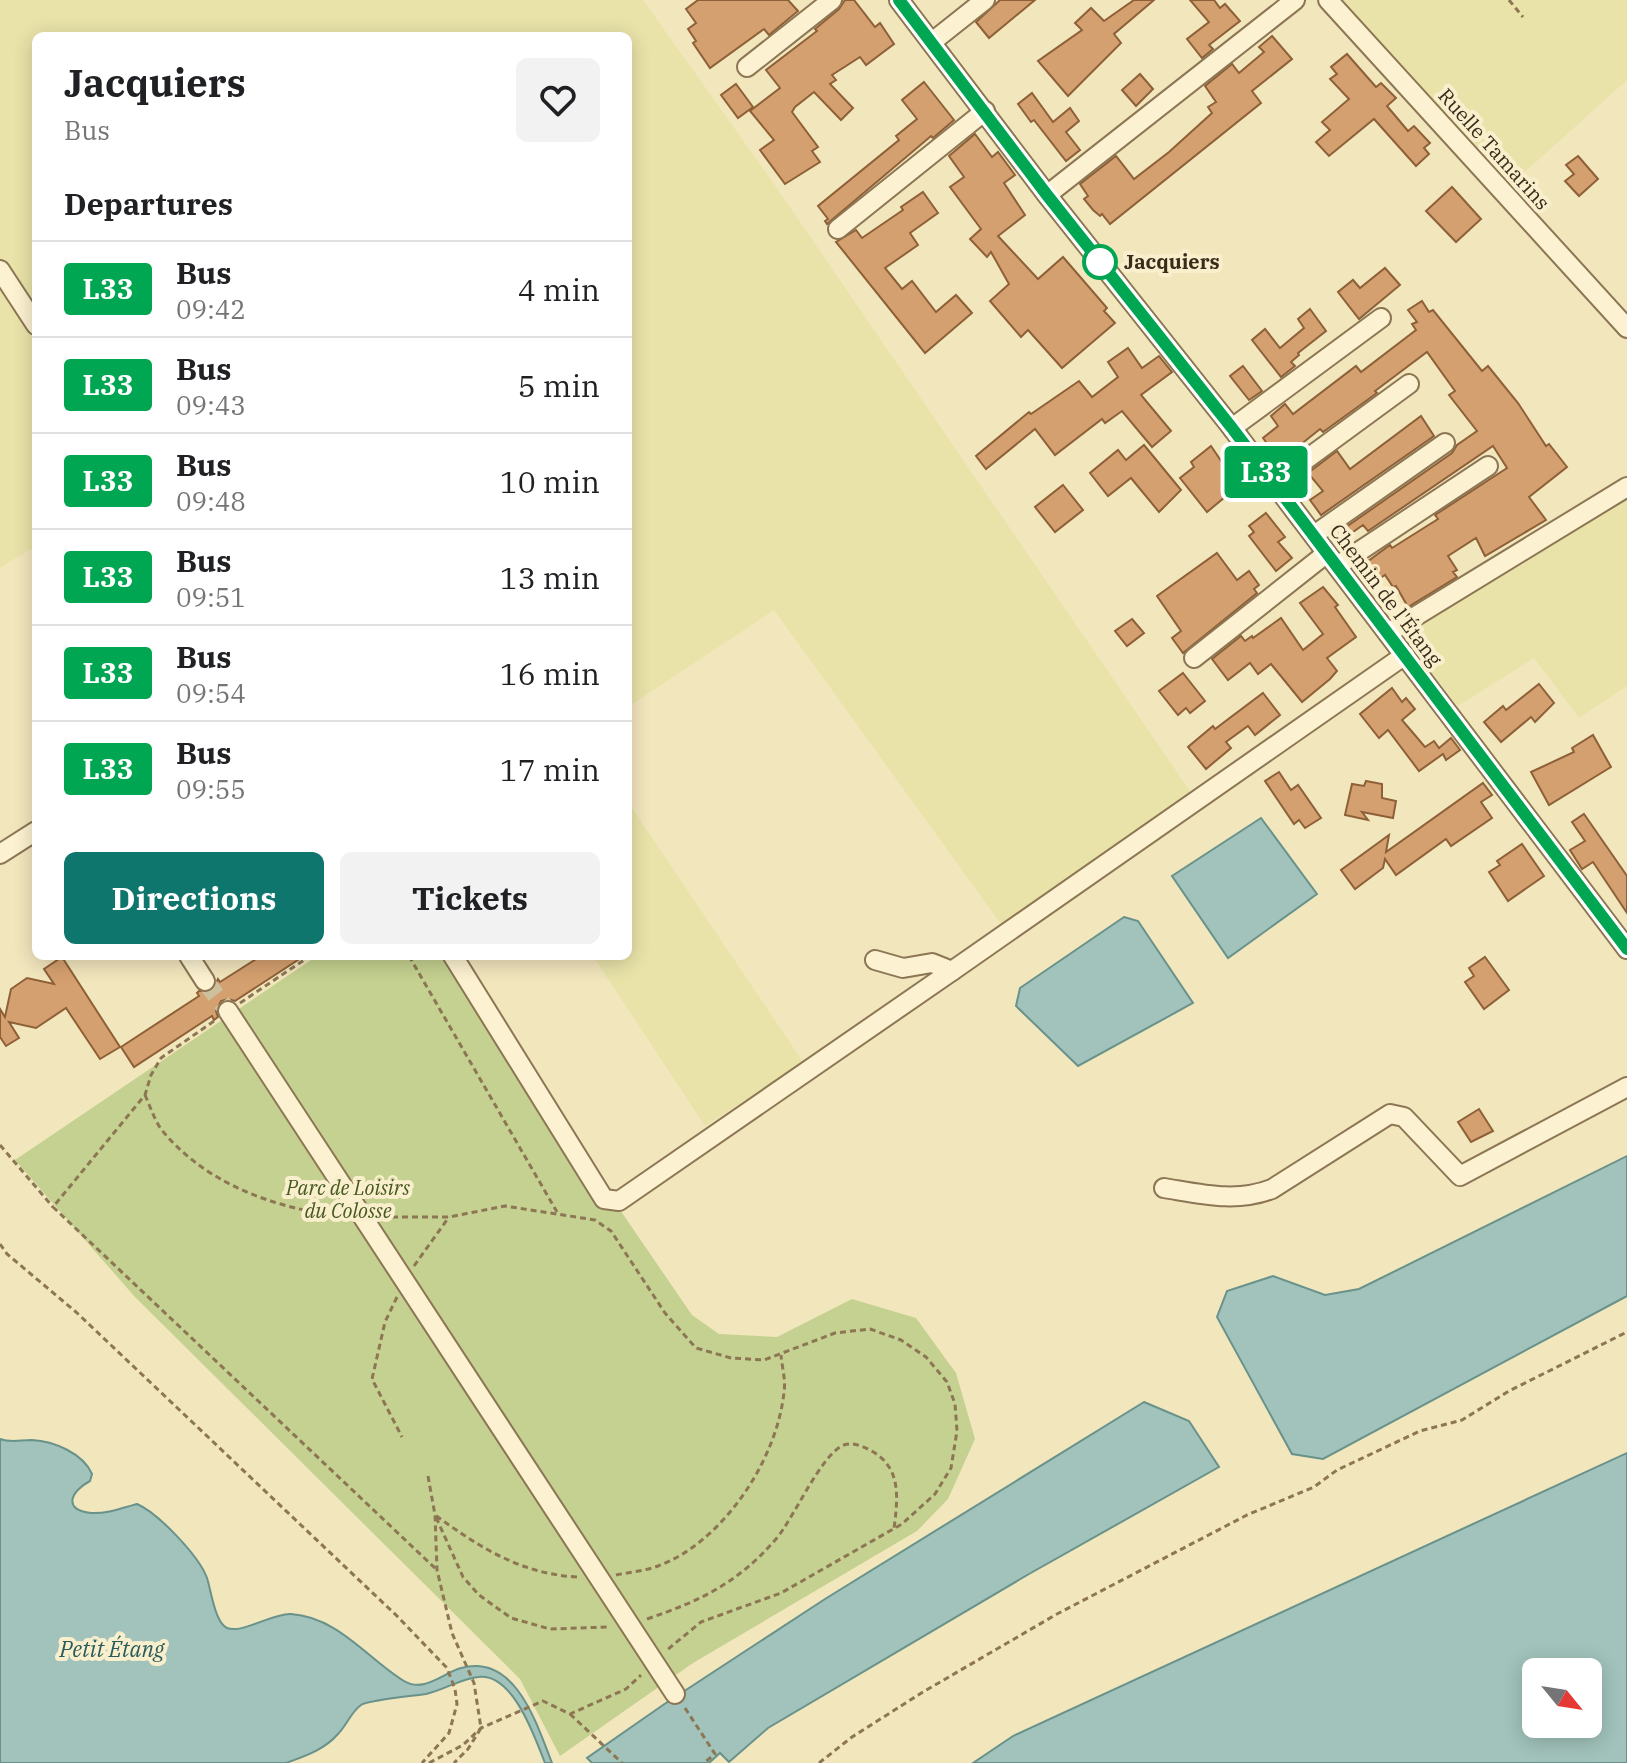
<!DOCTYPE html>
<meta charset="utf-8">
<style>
:root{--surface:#fff;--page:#f2f2f2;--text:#202124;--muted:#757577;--line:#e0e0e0;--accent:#0f766e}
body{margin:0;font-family:"IBM Plex Serif",serif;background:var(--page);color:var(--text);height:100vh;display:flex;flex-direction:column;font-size:30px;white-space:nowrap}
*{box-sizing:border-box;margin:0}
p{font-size:26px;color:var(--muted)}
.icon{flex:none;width:44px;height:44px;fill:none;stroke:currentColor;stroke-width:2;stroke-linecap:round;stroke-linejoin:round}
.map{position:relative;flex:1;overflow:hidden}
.sheet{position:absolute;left:32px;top:32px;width:600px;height:928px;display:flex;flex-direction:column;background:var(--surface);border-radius:12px;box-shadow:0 4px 20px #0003}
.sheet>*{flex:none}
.badge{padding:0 16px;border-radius:6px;font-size:28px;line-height:52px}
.needle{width:52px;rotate:120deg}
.buttons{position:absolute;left:1522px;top:1658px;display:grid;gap:16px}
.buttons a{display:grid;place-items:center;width:80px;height:80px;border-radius:12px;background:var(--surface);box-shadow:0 4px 20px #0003;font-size:40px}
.map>.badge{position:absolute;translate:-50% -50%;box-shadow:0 0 0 4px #fff}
h2{padding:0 32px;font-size:30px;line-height:72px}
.round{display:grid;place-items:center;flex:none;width:84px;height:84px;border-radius:12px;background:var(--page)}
.overview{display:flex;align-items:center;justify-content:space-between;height:136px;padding:0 32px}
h1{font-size:38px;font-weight:800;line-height:60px}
.cta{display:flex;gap:16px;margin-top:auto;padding:16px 32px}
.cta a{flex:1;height:92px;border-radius:12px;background:var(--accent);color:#fff;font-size:32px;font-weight:800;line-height:92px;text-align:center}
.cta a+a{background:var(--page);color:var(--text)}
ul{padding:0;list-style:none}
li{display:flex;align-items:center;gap:24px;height:96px;padding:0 32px;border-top:2px solid var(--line)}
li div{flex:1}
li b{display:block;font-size:30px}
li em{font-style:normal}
li .badge{min-width:88px;font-weight:700;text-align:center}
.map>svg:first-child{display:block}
</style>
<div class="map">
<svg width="1627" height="1763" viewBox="0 0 1627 1763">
<rect width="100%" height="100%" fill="#f2e6bd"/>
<g fill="#e9e3a9">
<polygon points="0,0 643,0 772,181 1192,794 1006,931 774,610 628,707 628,36 36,36 36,546 0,568"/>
<polygon points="1339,0 1627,0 1627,80 1507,188"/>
<polygon points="1627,492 1627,686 1579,718 1534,658 1458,706 1398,630"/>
<polygon points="628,802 803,1062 705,1126 593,956 628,956"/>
</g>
<polygon fill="#c5d190" points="317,956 446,956 692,1315 719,1334 777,1337 852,1299 916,1318 956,1373 975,1439 948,1499 917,1531 693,1663 560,1756 520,1679 135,1297 15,1160"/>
<g fill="#a1c3bb" stroke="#68928a" stroke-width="2" fill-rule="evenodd">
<polygon points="1261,818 1317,894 1228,958 1172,876"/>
<polygon points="1124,917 1138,921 1193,1003 1078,1066 1016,1006 1020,988"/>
<polygon points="1627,1156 1627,1296 1323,1459 1292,1454 1217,1317 1227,1291 1273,1276 1325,1295 1359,1289"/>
<polygon points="1144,1402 1189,1421 1219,1467 1029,1574 768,1728 729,1762 720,1753 709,1763 592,1763 587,1758 663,1705 825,1599"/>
<path d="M 0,1439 C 11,1443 20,1440 32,1440 C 53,1441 83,1453 92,1474 L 90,1481 C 71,1491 62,1510 91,1513 C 107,1514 122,1508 137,1504 C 158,1513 199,1556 207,1578 C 211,1590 215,1623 227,1628 C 243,1634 272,1613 291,1614 C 338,1617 368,1659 404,1681 C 424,1693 443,1673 461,1668 C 516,1653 537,1725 552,1763 L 545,1763 C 535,1738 513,1672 478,1677 C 460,1679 444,1690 426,1694 C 413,1696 369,1700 361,1705 C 351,1712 347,1725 338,1734 C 324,1750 305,1756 286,1763 L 0,1763 Z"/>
<path d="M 1627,1453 L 1627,1763 L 973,1763 L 1013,1736 ZM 1536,1672 L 1588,1672 L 1588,1724 L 1536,1724 Z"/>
</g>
<g fill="#d5a06f" stroke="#8e6038" stroke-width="2">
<polygon points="698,0 788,0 798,11 769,35 764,29 710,68 693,43 696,41 688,29 696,23 686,9"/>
<polygon points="845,0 854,0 875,27 880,23 894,44 866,65 860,57 832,75 836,80 830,84 853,108 841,120 814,92 795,107 792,112 818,147 812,151 820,162 785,184 760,150 774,140 750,111 780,88 766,70 817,31 815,29 839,9"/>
<polygon points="1000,0 1035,0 989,38 976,22"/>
<polygon points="1134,0 1154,0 1114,34 1121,43 1068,96 1038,61 1082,30 1075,23 1091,8 1104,21"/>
<polygon points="1190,0 1214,0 1220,8 1225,4 1240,21 1209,45 1213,49 1202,58 1187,39 1209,22"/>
<polygon points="1272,36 1292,59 1252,91 1261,103 1110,224 1102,214 1100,216 1093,210 1084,199 1088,196 1080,184 1116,156 1134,179 1169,152 1212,113 1208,107 1216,102 1205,86 1232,64 1239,73 1264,52 1259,47"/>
<polygon points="1347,54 1376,87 1381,83 1396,98 1387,106 1408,131 1414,126 1430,143 1424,148 1429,154 1416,166 1374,119 1329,156 1316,142 1330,130 1322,122 1349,99 1330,79 1337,74 1331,67"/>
<polygon points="1140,74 1153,89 1136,106 1122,90"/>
<polygon points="924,82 954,120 933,138 931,136 827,224 825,221 828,219 818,206 899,140 896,136 917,119 902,100"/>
<polygon points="736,84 753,107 738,118 721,95"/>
<polygon points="1032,93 1053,122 1070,108 1079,121 1066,132 1080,150 1066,161 1034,120 1031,122 1018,104"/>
<polygon points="975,134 992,157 998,152 1015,175 1004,183 1025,215 998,236 1038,279 1063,257 1107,308 1104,311 1115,323 1062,368 1028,330 1021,337 990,301 1009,284 991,252 987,257 970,239 981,229 950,187 964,177 949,156"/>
<polygon points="1578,156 1598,179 1579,196 1565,181 1574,174 1566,165"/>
<polygon points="1452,187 1481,219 1456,242 1426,211"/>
<polygon points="923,192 938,213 910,233 918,245 885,268 902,289 912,281 936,312 956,295 972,313 925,353 836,242 856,230 862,238 903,210 901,207"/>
<polygon points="1385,268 1400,285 1359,319 1338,292 1353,280 1360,288"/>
<polygon points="1422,301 1429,312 1433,310 1482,371 1488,366 1518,403 1546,446 1549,444 1567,467 1529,497 1546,520 1485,556 1476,538 1448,556 1457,570 1453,572 1457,577 1408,607 1396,586 1393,587 1385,575 1368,586 1356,570 1390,545 1392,548 1438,519 1435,515 1507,468 1493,446 1368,531 1363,525 1343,539 1339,532 1452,453 1457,445 1477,431 1449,395 1455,391 1427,352 1375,391 1377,393 1323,432 1320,429 1280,461 1263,438 1278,426 1271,416 1285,404 1293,414 1356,366 1361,372 1416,330 1412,324 1417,322 1408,310"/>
<polygon points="1310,309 1326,331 1298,353 1299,355 1291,362 1295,366 1281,377 1252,340 1265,329 1280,348 1304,328 1298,319"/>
<polygon points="1128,348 1142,368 1159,356 1172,372 1141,395 1171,431 1152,447 1122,411 1105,423 1102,419 1055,455 1035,429 986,469 976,456 1029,412 1031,414 1079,381 1092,397 1118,377 1108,362"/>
<polygon points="1243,366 1262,391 1249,400 1230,376"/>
<polygon points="1421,416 1434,436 1321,515 1310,500 1323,491 1308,473 1337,451 1350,469"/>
<polygon points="1144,445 1181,490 1159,512 1131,478 1108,496 1090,473 1118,450 1126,460"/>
<polygon points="1211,446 1234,480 1226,486 1231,492 1207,512 1180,478 1194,467 1191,462"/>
<polygon points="1063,485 1083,510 1055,532 1035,507"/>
<polygon points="1266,513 1285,537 1278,542 1292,558 1276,571 1249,536 1254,532 1249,526"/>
<polygon points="1217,553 1237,580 1249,571 1259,585 1254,589 1257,593 1183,653 1172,638 1181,631 1157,596"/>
<polygon points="1323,587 1338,605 1335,607 1356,637 1327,658 1337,671 1330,679 1302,702 1271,664 1258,674 1250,663 1228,680 1212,659 1241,636 1245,641 1252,636 1253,638 1281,618 1303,650 1323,634 1300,603"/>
<polygon points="1132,619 1144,633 1127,646 1115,631"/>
<polygon points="1183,673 1205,701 1190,713 1186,708 1178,715 1159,691"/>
<polygon points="1539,684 1554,703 1535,722 1531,717 1501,742 1484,722 1503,706 1506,710"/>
<polygon points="1392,688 1402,702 1406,698 1415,709 1402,720 1425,747 1434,741 1439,748 1451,738 1460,750 1446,760 1443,754 1419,771 1388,730 1379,738 1360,714"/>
<polygon points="1263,693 1280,715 1255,735 1248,726 1226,742 1231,748 1206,769 1188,747 1213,726 1215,729"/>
<polygon points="1593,735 1611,767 1549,805 1531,772 1574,752 1572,748"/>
<polygon points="1279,772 1291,790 1298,785 1321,818 1305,828 1299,820 1294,824 1265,781"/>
<polygon points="1366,781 1382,784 1382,798 1396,801 1393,818 1362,812 1368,820 1345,815 1352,784 1364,786"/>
<polygon points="1483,783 1492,795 1481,802 1492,818 1451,846 1446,839 1396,875 1385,859 1383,868 1355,889 1341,870 1389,835 1386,852"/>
<polygon points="1584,814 1627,876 1627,913 1593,862 1582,869 1570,850 1585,841 1572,822"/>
<polygon points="1522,844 1544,876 1508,901 1489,872 1500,865 1497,861"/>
<polygon points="261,956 304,956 235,1001 228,999 221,1001 216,1011 218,1017 214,1020 212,1016 134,1067 121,1047 199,996 197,993 199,991 212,991 218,979 220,982"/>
<polygon points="62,957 120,1047 100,1059 66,1008 36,1028 9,1022 19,1038 6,1046 0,1037 0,1009 5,1017 11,989 27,978 54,984 44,969"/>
<polygon points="1485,957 1509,990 1484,1009 1465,982 1474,976 1469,968"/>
<polygon points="1479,1109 1493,1131 1471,1142 1458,1122"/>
</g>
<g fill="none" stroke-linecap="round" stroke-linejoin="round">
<polyline stroke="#cdc19d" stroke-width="18" stroke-dasharray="18 9" stroke-linecap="butt" points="205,981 228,1011"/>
<g stroke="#8c7654" stroke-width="22">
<g id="minor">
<polyline points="899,0 1047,195 1232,428 1627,949"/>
<polyline points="1328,0 1627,328"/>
<polyline points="932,42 985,0"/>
<polyline points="747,67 832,0"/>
<polyline points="1047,195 1295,0"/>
<polyline points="838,229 985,111"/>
<polyline points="0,270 36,325"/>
<polyline points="1232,428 1381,318"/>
<polyline points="1274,483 1409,384"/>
<polyline points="1314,535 1445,443"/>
<polyline points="1337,566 1488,466"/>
<polyline points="1388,633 1627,487"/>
<polyline points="1194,658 1327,553"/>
<polyline points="0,854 36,831"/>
<polyline points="189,956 205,981"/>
<polyline points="453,956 604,1199 619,1201 952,971 932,963 903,968 875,960"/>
<polyline points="952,971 1405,655"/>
<polyline points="228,1011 675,1694"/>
<path d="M 1164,1188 C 1201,1194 1236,1203 1272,1189 L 1390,1114 L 1404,1117 L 1460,1176 L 1627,1087"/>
</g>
</g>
<g stroke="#8c7654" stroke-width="3" stroke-dasharray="6 4" stroke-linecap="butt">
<polyline points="1509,0 1523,17"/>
<polyline points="409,956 557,1212"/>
<polyline points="240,1003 310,956"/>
<polyline points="214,1021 161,1058 151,1075 145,1095 53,1207 437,1570"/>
<path d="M 145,1095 C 150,1106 154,1119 161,1129 C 204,1183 275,1209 342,1216"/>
<polyline points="0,1145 53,1207"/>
<polyline points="382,1217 449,1217 505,1206 595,1220 611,1231 665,1313 696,1348 731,1358 764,1360 835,1333 870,1329 901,1340 926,1357 947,1382 955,1404 957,1431 951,1468 935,1494 902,1524 781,1593 701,1622 667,1650"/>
<polyline points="0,1244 7,1254 76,1312 397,1616 447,1668 455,1689 457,1704 449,1733 422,1763"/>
<polyline points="414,1266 449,1217"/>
<polyline points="397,1297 385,1322 372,1379 402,1437"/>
<polyline points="428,1476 435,1515 437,1570 452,1633 474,1683 481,1728 468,1749 454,1763"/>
<path d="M 616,1575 C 630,1572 645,1571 658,1566 C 723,1542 777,1460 784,1392 C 786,1381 782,1367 781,1355"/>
<path d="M 577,1577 C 521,1574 479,1547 435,1515 L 463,1577 L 479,1595 L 511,1618 L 550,1629 L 609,1627"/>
<path d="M 647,1619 C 700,1601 738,1583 776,1539 C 794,1518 821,1454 844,1445 C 853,1442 861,1446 868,1449 C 902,1466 898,1496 894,1529"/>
<polyline points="685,1708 715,1754 704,1763"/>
<polyline points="570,1714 622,1763"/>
<polyline points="429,1763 463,1745 481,1728 543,1701 570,1714 626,1689 641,1675"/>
<polyline points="819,1763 852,1737 923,1692 1057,1614 1247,1515 1314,1487 1337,1470 1420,1431 1462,1420 1509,1391 1627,1332"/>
</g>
<use href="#minor" stroke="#fcf2d1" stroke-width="18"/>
</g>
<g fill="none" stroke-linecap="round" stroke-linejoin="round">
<g stroke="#fff" stroke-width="18">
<polyline id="line" points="899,0 1047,195 1232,428 1627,949"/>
</g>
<use href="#line" stroke="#00a651" stroke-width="12"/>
</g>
<circle fill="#fff" stroke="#00a651" stroke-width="4" cx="1100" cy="262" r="16"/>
<g text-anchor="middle" stroke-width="8" stroke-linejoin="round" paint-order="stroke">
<g font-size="20" fill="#3a2c1b" stroke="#f9efcd">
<text transform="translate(1494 149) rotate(48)" y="7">Ruelle Tamarins</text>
<text transform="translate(1386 595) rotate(53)" y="7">Chemin de l'Étang</text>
</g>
<g font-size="20" font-weight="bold" fill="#3a2c1b" stroke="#f9efcd" text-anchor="start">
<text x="1124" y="269">Jacquiers</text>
</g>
<g font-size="20" font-style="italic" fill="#46581f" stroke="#f9efcd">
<text x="348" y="1195">Parc de Loisirs<tspan x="348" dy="23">du Colosse</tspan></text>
</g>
<g font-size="22" font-style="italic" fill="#285b5b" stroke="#f9efcd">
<text x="112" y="1657">Petit Étang</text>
</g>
</g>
</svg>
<div class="buttons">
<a><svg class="needle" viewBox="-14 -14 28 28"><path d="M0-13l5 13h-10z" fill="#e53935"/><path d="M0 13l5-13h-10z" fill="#757577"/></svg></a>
</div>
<b class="badge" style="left:1266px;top:472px;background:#00a651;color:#fff">L33</b>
<section class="sheet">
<div class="overview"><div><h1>Jacquiers</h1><p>Bus</p></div><a class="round"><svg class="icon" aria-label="heart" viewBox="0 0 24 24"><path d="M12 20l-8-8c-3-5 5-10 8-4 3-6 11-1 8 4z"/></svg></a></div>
<h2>Departures</h2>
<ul>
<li><span class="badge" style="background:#00a651;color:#fff">L33</span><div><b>Bus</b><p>09:42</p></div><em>4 min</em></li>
<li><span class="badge" style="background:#00a651;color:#fff">L33</span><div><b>Bus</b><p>09:43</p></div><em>5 min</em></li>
<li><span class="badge" style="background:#00a651;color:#fff">L33</span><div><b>Bus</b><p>09:48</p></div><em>10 min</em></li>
<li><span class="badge" style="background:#00a651;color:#fff">L33</span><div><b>Bus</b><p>09:51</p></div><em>13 min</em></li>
<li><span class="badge" style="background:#00a651;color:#fff">L33</span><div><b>Bus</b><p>09:54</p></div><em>16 min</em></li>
<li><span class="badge" style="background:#00a651;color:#fff">L33</span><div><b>Bus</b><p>09:55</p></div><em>17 min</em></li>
</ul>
<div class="cta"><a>Directions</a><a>Tickets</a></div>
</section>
</div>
